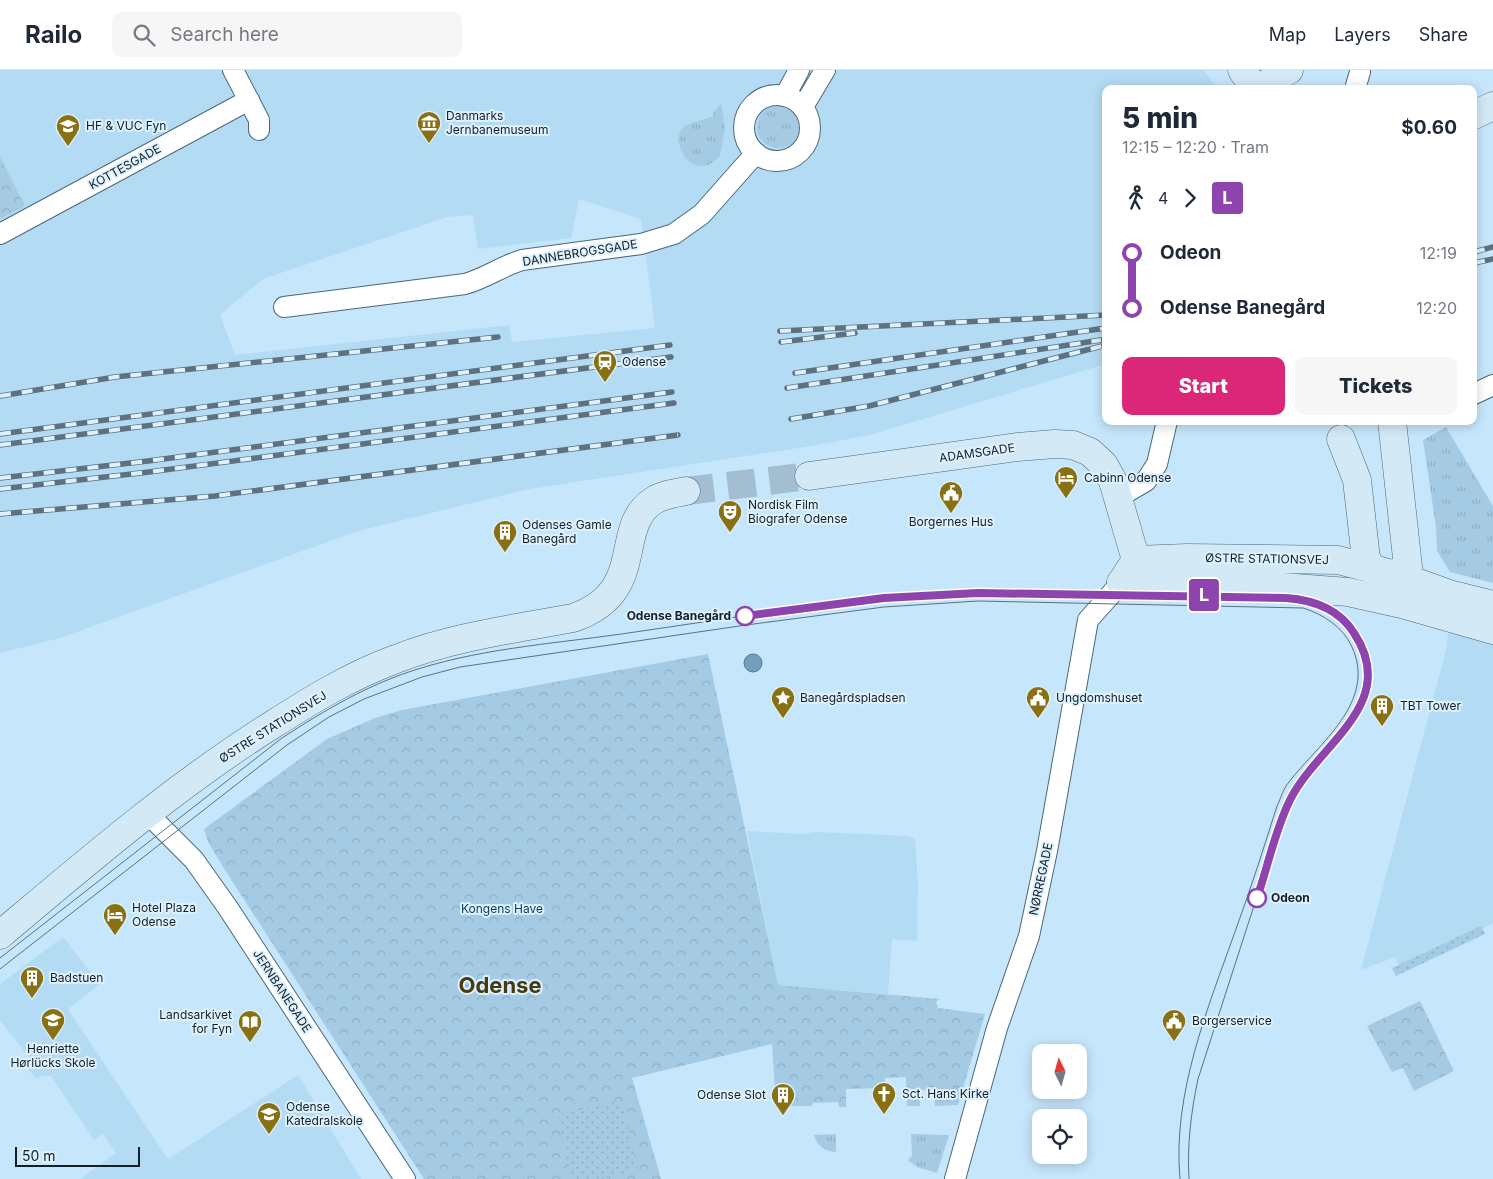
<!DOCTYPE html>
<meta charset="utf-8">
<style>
:root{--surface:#fff;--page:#f6f6f7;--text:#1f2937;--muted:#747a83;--line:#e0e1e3;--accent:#db2777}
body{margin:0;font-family:Inter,sans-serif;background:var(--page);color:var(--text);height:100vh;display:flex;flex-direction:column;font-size:19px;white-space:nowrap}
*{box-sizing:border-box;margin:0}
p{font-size:16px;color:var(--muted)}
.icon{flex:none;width:28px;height:28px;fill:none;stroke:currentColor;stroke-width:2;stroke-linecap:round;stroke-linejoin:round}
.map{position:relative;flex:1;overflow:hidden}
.drawer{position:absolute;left:1102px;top:15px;width:375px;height:340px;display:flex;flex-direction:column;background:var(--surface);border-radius:10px;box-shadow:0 2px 12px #0003}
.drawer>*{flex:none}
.badge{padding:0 10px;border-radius:4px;font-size:18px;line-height:32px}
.needle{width:32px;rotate:355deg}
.controls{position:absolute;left:1032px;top:974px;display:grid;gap:10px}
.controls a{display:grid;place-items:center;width:55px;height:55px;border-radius:10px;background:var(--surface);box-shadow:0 2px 12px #0003;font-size:25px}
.scale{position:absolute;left:15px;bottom:12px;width:125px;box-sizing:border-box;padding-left:5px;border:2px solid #131f26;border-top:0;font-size:14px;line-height:18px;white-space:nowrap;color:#131f26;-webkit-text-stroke:4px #def1fe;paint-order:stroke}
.map>.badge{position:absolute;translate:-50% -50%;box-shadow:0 0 0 2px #fff}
.legs{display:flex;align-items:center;gap:8px;height:55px;padding:0 20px;font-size:16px}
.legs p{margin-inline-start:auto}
.overview{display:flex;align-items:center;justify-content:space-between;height:85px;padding:0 20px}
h1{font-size:28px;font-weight:800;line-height:38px}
.primary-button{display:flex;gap:10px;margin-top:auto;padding:10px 20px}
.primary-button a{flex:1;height:58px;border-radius:10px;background:var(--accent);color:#fff;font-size:20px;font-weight:800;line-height:58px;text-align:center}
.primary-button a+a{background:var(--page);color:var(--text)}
ul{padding:0 20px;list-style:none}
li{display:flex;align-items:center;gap:18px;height:55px;font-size:19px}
li i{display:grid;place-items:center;width:8px;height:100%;margin:0 6px;background:currentColor}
li i::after{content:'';width:12px;height:12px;margin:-6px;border:4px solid;border-radius:50%;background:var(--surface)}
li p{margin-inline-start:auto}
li:first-child i{background:linear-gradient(#0000 50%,currentColor 0)}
li:last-child i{background:linear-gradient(currentColor 50%,#0000 0)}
header{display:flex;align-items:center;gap:30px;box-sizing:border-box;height:70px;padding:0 25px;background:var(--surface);border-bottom:1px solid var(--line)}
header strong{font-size:24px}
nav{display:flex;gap:28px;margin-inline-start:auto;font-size:18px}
.search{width:350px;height:45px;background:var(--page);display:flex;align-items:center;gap:12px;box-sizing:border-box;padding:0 18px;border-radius:10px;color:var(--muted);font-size:19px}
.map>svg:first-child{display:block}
</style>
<header>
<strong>Railo</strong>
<div class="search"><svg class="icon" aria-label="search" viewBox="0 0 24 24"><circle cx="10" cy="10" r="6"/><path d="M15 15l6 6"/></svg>Search here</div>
<nav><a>Map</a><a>Layers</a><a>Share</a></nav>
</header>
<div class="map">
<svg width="1493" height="1109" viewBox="0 0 1493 1109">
<defs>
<pattern id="grass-tufts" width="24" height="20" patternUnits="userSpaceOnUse" patternTransform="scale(1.25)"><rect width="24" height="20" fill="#a5cbe4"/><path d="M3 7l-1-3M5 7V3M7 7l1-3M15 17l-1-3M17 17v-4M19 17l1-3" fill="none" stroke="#8daec3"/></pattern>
<pattern id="forest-crowns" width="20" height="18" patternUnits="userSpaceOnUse" patternTransform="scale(1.25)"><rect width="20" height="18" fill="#a5cbe4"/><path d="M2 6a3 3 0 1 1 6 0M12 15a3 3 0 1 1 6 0" fill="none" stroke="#8daec3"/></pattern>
<pattern id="garden-dots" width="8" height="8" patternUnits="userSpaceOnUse" patternTransform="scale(1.25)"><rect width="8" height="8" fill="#a5cbe4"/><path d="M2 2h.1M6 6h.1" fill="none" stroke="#8daec3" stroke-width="1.8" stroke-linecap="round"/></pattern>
</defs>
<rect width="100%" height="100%" fill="#c6e6fb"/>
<g fill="#b4dbf4" fill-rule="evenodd">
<path d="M 0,0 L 1204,0 L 1217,19 L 1106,19 L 1106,294 L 870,365 L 811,376 L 529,419 L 358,461 L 60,568 L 0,583 ZM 579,129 L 641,149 L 655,258 L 512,272 L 509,255 L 235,285 L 220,245 L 263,209 L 447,147 L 473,145 L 478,179 L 571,168 Z"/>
<polygon points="1451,542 1493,550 1493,853 1401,900 1395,887 1361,900 1446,580"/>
<polygon points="747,761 802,764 815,762 908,766 915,769 918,816 917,871 892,869 888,924 778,915"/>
<polygon points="63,867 100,914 68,939 168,1089 298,1005 361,1109 80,1109 116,1083 103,1064 94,1070 51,1006 41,1006 36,1009 28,999 32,991 0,950 0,914"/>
</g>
<g fill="url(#grass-tufts)">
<path d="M 721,33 L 725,58 L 720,86 C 693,117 666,68 685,56 C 691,53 705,49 714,46 L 713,43 Z"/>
<circle cx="778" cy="57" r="21"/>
<polygon points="1446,357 1493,436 1493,513 1450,502 1437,481 1436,457 1423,370"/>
<path d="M 836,1064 L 836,1082 C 824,1081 818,1077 814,1065 Z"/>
<polygon points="911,1064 949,1065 937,1103 917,1097 908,1090 912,1086"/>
</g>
<g fill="url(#forest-crowns)">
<polygon points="0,87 25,136 0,149"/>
<polygon points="708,584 778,915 940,929 936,932 938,938 985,944 958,1035 935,1036 934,1019 920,1020 920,1036 907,1036 906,1007 885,1008 885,1018 846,1019 846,1037 839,1037 838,1032 813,1033 812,1036 776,1036 772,974 632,1008 661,1109 424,1109 225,800 208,772 204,759 327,669 375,648 402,640"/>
<polygon points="1420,931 1454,1001 1414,1021 1403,998 1392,1002 1367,956"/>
</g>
<g fill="url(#garden-dots)">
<polygon points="1481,856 1485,864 1396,906 1392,898"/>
<polygon points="621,1030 638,1100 599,1109 572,1109 557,1045"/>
</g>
<circle fill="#729fbb" stroke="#56798e" cx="753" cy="593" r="9"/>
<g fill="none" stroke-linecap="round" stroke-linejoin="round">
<polyline stroke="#a2bed0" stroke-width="28" stroke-dasharray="28 14" stroke-linecap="butt" points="686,421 809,406"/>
<g stroke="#4b687a" stroke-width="22">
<g id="street">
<polyline points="233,0 259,50 259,60"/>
<polyline points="1355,19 1360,2"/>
<circle cx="777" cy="58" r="33"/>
<polyline points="785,26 799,0"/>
<polyline points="803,37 825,0"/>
<polyline points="0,164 249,30"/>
<path d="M 284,237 L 465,214 C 486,208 502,196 522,190 L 641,174 L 674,164 L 702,144 L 756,83"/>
<polyline points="1474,324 1493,315"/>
<polyline points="1119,427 1146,411 1157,394 1167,351"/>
<polyline points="147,743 194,790 228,838 405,1109"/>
<polyline points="955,1109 997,958 1029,866 1047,781 1088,550 1121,513"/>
</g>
</g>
<g stroke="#4b687a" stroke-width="29">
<g id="secondary">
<polyline points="1242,0 1255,19"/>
<polyline points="1258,19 1289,0"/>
<polyline points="1474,45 1493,36"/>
<polyline points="1341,369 1357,410 1366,489 1380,509"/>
<polyline points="809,406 1017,377 1055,374 1073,375 1090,382 1104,395 1113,411 1136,490 1121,513"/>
<polyline points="1136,490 1187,488 1338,490 1396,505 1449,524 1493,535"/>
<polyline points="1382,510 1408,497 1392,351"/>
<polyline points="1121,513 1232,513 1348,522 1402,534 1493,560"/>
<path d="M 0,865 C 88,791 175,716 272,655 C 311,630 352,605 396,589 C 452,567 513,559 573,548 C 649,522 612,458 653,431 C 662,425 675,423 686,421"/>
</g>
</g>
<use href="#street" stroke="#fff" stroke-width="20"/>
<use href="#secondary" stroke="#d4e9f6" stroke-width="28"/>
<g stroke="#5d717e" stroke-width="1">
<path d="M 0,888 L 282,668 C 325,640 369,614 418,599 C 488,577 563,573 635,562 C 719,550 802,536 886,528 C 986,520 1086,522 1186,525 C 1218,526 1291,522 1318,533 C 1339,542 1356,559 1363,580 C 1368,591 1367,602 1366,613 C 1363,651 1331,672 1309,699 C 1296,715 1288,734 1281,752 L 1198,1009 C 1191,1042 1187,1075 1189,1109"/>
<path d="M 0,899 L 287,675 L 329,647 L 364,629 L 422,607 L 460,597 L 746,555 L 884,537 L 978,531 L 1303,538 C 1323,544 1343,557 1352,577 C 1377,632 1319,673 1289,712 C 1283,719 1281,728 1277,736 C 1264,777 1251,818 1236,859 C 1208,938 1172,1024 1180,1109"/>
</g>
<g stroke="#5d717e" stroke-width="5.5">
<g id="rail">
<polyline points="1474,182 1493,177"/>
<polyline points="1474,193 1493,189"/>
<polyline points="780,261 1106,245"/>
<polyline points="781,272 855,263"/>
<polyline points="795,303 1106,258"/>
<polyline points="787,318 1101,270"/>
<polyline points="0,326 115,307 498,267"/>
<polyline points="791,349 869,336 1106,275"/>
<polyline points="0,364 670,275"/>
<polyline points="0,375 671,287"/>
<polyline points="0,408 148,391 672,322"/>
<polyline points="0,419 149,402 674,333"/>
<polyline points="0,444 215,426 678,365"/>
</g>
</g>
<use href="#rail" stroke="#def1fe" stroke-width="4" stroke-dasharray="11" stroke-linecap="butt"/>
</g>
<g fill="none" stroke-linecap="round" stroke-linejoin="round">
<g stroke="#fff" stroke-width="11">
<path id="line-1" d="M 745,546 L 884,528 L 978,523 L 1286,528 C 1314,530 1339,539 1354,563 C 1401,634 1317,675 1290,730 C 1275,760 1268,796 1257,828"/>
</g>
<use href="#line-1" stroke="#8e44ad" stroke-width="8"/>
</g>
<defs>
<g id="museum-pin" transform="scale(1.25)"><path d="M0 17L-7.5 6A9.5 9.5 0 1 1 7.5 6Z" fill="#897113" stroke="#def1fe"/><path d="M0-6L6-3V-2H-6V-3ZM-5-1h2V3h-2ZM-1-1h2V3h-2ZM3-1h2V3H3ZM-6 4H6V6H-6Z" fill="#fff"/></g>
<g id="university-pin" transform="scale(1.25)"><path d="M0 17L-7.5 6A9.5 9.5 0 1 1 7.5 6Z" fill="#897113" stroke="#def1fe"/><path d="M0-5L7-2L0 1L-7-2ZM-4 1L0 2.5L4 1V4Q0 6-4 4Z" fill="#fff"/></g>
<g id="station-pin" transform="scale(1.25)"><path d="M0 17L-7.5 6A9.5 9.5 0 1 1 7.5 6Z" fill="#897113" stroke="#def1fe"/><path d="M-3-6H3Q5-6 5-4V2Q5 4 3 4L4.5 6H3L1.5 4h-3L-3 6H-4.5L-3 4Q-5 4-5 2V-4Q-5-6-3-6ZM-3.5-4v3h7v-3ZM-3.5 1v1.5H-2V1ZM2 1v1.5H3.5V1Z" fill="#fff"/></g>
<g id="hotel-pin" transform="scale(1.25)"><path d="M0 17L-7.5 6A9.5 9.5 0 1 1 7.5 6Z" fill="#897113" stroke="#def1fe"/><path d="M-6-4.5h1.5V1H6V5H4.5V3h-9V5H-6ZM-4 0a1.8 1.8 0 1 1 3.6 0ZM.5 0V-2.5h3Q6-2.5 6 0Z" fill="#fff"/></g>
<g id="civic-pin" transform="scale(1.25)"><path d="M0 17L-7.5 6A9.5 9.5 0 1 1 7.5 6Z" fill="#897113" stroke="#def1fe"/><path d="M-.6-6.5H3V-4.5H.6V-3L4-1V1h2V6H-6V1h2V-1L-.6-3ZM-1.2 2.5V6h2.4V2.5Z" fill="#fff"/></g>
<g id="theatre-pin" transform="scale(1.25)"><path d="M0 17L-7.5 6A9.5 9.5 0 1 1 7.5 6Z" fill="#897113" stroke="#def1fe"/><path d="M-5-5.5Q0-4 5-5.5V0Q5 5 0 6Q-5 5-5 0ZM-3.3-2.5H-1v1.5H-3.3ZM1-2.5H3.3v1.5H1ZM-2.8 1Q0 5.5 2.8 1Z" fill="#fff"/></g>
<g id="building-pin" transform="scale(1.25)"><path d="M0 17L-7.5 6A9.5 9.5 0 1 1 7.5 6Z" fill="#897113" stroke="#def1fe"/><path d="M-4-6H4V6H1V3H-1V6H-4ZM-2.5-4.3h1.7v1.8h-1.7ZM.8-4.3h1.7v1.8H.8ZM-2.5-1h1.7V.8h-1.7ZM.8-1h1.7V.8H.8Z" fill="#fff"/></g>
<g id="sight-pin" transform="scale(1.25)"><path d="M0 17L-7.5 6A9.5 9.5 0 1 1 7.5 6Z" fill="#897113" stroke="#def1fe"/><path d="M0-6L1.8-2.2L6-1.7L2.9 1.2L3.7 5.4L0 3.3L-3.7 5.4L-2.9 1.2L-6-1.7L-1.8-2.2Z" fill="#fff"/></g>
<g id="school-pin" transform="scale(1.25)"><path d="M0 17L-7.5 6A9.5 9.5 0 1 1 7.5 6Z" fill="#897113" stroke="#def1fe"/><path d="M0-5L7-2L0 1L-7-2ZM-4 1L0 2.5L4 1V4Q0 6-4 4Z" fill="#fff"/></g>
<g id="library-pin" transform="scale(1.25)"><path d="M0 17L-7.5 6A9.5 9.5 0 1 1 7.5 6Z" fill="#897113" stroke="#def1fe"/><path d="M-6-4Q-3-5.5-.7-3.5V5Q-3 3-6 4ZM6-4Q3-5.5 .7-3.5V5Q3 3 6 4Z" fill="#fff"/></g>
<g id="church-pin" transform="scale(1.25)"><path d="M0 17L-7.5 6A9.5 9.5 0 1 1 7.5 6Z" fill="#897113" stroke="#def1fe"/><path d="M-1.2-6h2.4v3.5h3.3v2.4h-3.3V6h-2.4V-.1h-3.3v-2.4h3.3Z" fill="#fff"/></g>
</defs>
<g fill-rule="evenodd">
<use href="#museum-pin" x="429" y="53"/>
<use href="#university-pin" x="68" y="56"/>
<use href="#station-pin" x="605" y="292"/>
<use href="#hotel-pin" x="1066" y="408"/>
<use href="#civic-pin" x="951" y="423"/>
<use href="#theatre-pin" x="730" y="442"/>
<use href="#building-pin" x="505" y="462"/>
<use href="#sight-pin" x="783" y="628"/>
<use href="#civic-pin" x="1038" y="628"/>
<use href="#building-pin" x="1382" y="636"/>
<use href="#hotel-pin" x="115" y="845"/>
<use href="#building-pin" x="32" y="908"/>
<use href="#school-pin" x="53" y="950"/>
<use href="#civic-pin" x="1174" y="951"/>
<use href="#library-pin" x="250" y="952"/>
<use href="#church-pin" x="884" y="1024"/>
<use href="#building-pin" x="783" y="1025"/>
<use href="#university-pin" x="269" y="1044"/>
</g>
<g fill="#fff" stroke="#8e44ad" stroke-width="2.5">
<circle cx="745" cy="546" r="9"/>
<circle cx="1257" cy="828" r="9"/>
</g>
<g text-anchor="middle" stroke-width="4" stroke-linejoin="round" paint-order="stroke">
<g font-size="12" fill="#131f26" stroke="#def1fe" text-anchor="start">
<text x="446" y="50">Danmarks<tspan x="446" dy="14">Jernbanemuseum</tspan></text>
<text x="86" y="60">HF &amp; VUC Fyn</text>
<text x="622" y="296">Odense</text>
<text x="1084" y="412">Cabinn Odense</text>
<text x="748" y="439">Nordisk Film<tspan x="748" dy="14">Biografer Odense</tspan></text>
<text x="951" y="456" text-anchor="middle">Borgernes Hus</text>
<text x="522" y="459">Odenses Gamle<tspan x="522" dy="14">Banegård</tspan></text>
<text x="800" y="632">Banegårdspladsen</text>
<text x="1056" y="632">Ungdomshuset</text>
<text x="1400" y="640">TBT Tower</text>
<text x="132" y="842">Hotel Plaza<tspan x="132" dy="14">Odense</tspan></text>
<text x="50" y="912">Badstuen</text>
<text x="232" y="949" text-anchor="end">Landsarkivet<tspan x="232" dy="14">for Fyn</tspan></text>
<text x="1192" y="955">Borgerservice</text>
<text x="53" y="983" text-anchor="middle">Henriette<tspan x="53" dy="14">Hørlücks Skole</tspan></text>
<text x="902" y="1028">Sct. Hans Kirke</text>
<text x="766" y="1029" text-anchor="end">Odense Slot</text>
<text x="286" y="1041">Odense<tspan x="286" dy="14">Katedralskole</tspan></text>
</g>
<g font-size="12" fill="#131f26" stroke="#def1fe">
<text transform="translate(125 97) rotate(-29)" y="4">KOTTESGADE</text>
<text transform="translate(580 183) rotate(-9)" y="4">DANNEBROGSGADE</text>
<text transform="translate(977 383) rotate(-8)" y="4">ADAMSGADE</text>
<text transform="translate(1267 489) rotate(1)" y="4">ØSTRE STATIONSVEJ</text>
<text transform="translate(273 657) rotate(-32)" y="4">ØSTRE STATIONSVEJ</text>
<text transform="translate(1041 809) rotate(-78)" y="4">NØRREGADE</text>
<text transform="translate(282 921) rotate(57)" y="4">JERNBANEGADE</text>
</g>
<g font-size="12" font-weight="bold" fill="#131f26" stroke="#def1fe" text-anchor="end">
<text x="731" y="550">Odense Banegård</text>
<text x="1271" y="832" text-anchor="start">Odeon</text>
</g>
<g font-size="12" fill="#003f5b" stroke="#def1fe">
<text x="502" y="843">Kongens Have</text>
</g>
<g font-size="22" font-weight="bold" fill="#463a10" stroke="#def1fe">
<text x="500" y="923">Odense</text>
</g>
</g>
</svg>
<div class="controls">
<a><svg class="needle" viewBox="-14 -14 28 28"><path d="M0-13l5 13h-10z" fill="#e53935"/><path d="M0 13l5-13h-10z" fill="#747a83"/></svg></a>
<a><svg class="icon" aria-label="locate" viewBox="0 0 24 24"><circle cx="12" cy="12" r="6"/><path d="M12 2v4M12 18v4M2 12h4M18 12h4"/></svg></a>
</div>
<div class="scale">50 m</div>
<b class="badge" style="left:1204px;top:525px;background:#8e44ad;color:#fff">L</b>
<section class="drawer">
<div class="overview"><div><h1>5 min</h1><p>12:15 – 12:20 · Tram</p></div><b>$0.60</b></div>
<div class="legs"><svg class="icon" aria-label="walk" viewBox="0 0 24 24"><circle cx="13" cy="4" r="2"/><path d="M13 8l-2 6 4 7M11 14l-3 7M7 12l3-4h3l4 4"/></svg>4<svg class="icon" aria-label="forward" viewBox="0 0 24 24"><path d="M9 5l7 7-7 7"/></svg><b class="badge" style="background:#8e44ad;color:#fff">L</b></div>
<ul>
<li><i style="color:#8e44ad"></i><b>Odeon</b><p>12:19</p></li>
<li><i style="color:#8e44ad"></i><b>Odense Banegård</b><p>12:20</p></li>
</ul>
<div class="primary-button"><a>Start</a><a>Tickets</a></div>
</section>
</div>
